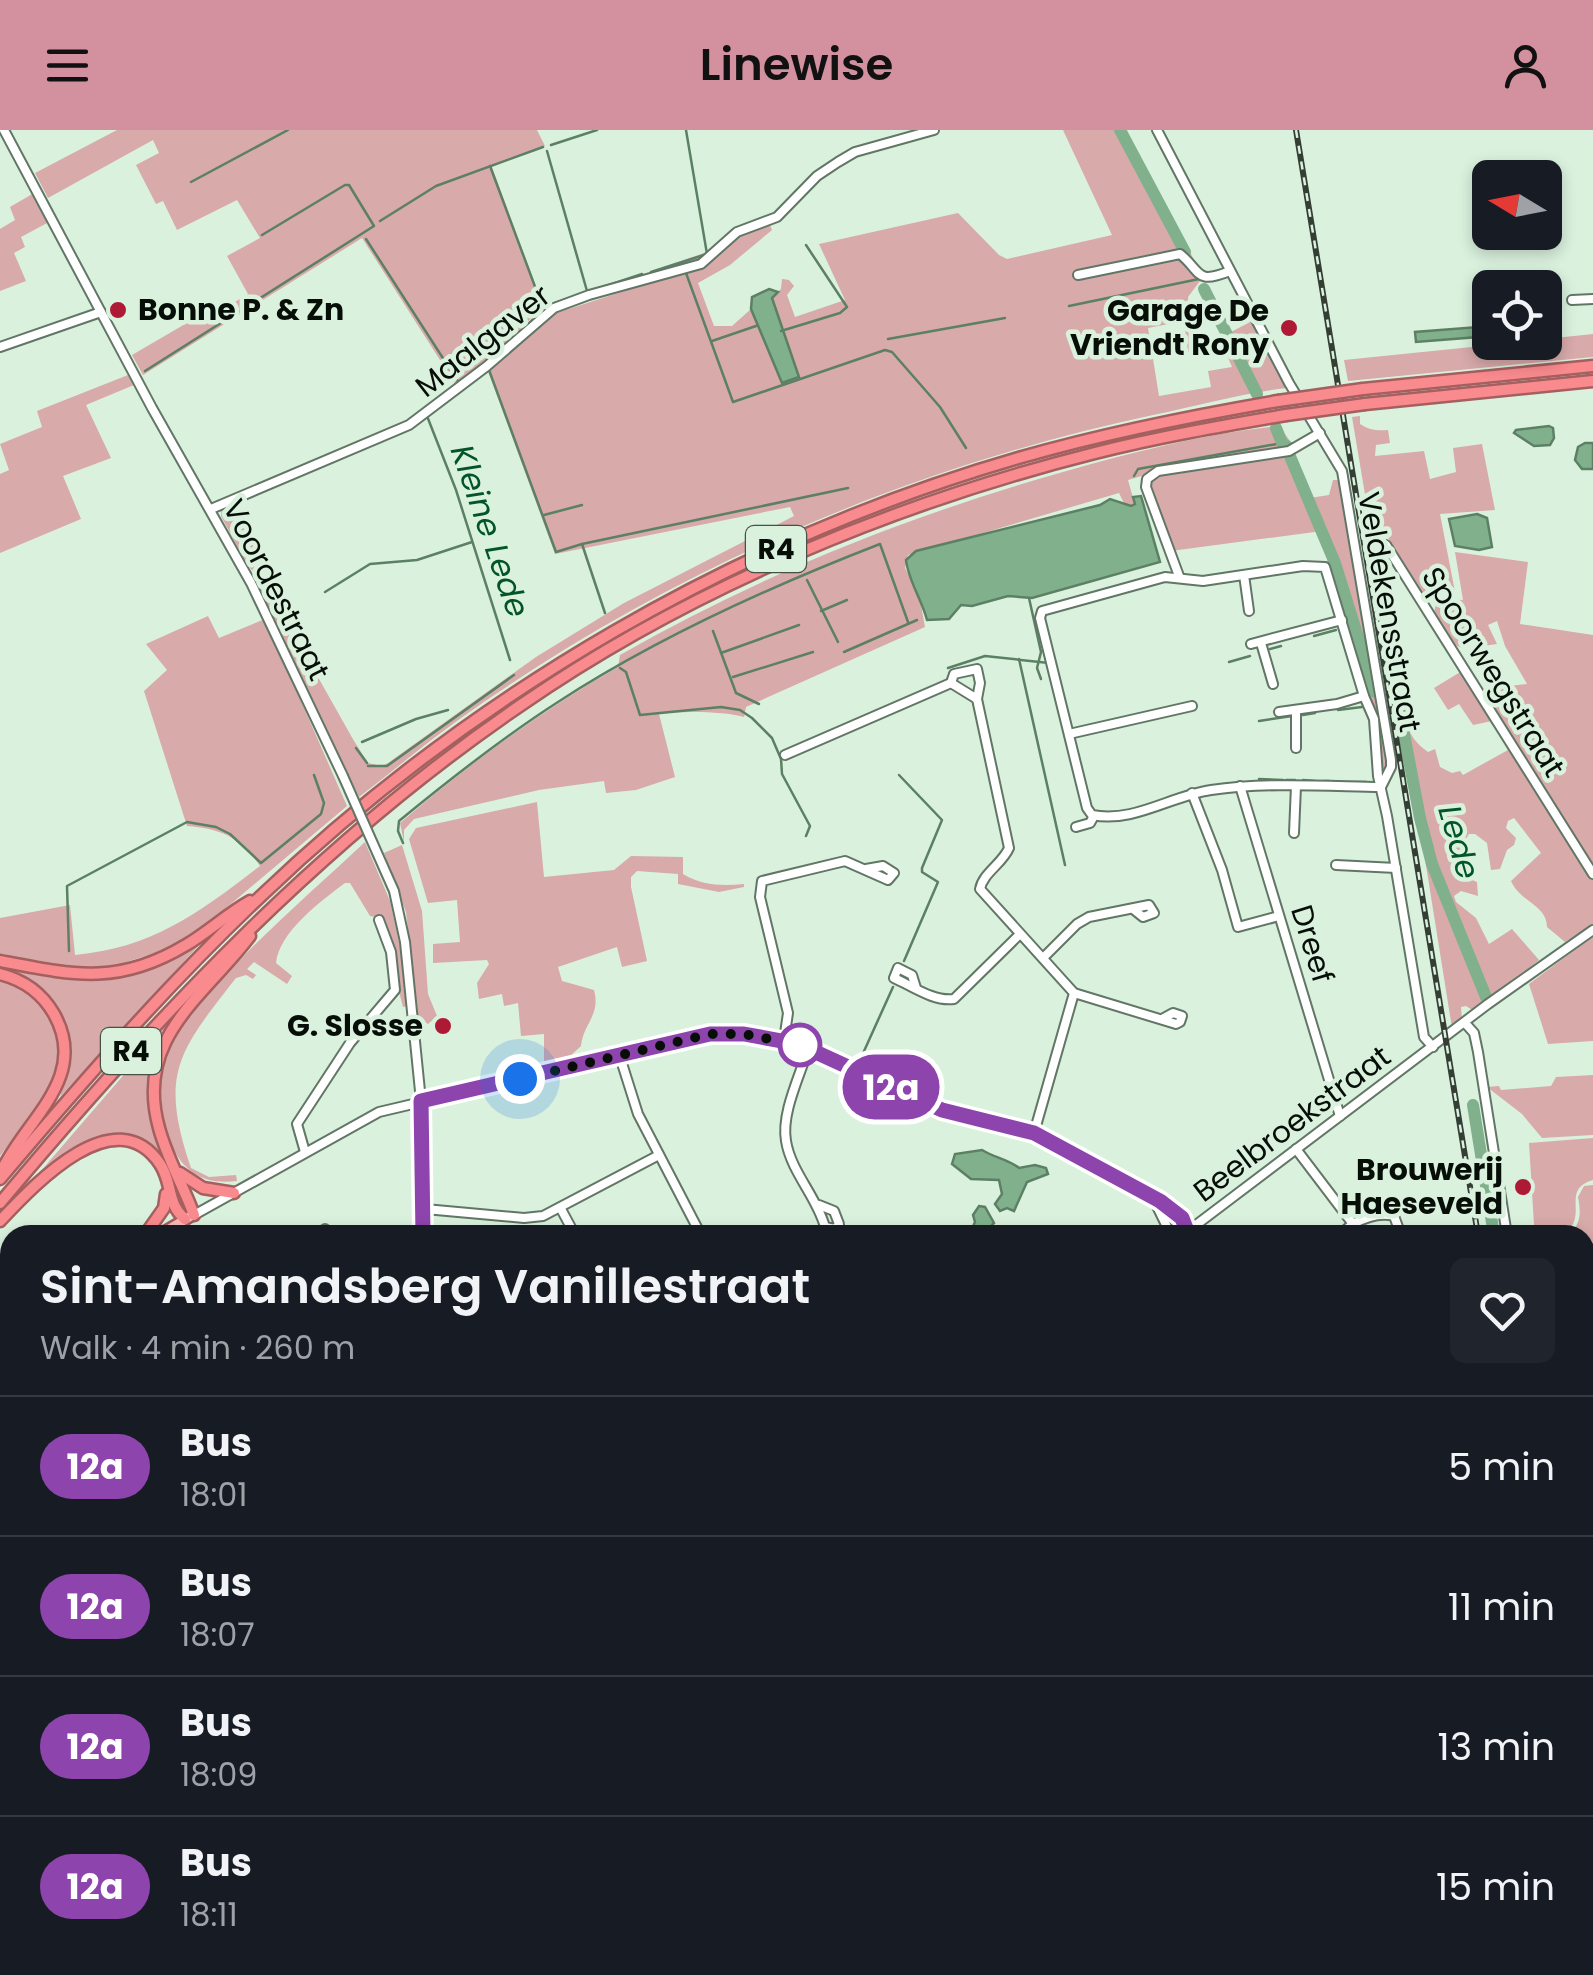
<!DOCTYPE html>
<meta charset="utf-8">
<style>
:root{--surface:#171b24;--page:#20242c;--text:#f1f3f6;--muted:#9ea1a6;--line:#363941;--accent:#d3919f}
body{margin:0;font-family:Poppins,sans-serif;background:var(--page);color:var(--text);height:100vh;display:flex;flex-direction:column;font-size:38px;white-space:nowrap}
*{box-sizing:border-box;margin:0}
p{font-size:32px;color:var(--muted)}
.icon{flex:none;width:55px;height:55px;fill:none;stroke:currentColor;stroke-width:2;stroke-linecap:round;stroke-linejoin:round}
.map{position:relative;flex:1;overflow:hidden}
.side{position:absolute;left:0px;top:1095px;width:1595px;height:750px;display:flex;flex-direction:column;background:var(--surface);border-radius:30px 30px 0 0;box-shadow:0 5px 15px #0003}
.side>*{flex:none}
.badge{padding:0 20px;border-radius:32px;font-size:35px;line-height:65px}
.needle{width:65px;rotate:280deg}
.tools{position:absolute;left:1472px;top:30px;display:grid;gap:20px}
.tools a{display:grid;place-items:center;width:90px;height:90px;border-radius:15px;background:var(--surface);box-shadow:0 5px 15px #0003;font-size:50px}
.you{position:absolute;width:50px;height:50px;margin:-25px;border:8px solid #fff;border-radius:50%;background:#1a73e8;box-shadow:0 0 0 15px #1a73e833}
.map>.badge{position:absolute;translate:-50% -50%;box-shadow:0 0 0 5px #fff}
.round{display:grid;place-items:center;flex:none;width:105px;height:105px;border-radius:15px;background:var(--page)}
.headline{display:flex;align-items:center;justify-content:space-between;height:170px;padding:0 40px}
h1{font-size:48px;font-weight:600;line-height:75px}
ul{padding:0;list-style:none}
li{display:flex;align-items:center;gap:30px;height:140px;padding:0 40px;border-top:2px solid var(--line)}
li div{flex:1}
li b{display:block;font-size:38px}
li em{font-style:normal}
li .badge{min-width:110px;font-weight:700;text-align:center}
header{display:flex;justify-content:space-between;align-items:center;height:130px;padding:0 40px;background:var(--accent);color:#111;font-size:45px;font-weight:600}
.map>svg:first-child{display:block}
</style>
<header><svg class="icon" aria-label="menu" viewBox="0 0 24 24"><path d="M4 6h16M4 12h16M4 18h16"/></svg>Linewise<svg class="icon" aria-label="person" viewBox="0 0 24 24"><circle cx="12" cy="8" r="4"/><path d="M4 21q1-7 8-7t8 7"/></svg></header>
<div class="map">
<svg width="1593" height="1845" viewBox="0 0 1593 1845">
<rect width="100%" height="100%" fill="#daf1de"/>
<g fill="#d8aaaa">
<polygon points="117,0 537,0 545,16 492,37 543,176 505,215 456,255 362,108 143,245 132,225 204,183 207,189 248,164 227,126 260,108 237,70 177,100 163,71 156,74 136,35 159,23 153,10 48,68 35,43"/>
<path d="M 1063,0 L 1126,0 L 1203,147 L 1188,167 L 1193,220 L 1188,222 L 1184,191 L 1148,198 L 1159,266 L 1211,257 L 1208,241 L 1232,237 L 1223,216 L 1232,210 L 1229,203 L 1252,191 L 1287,258 C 1242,263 1197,276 1153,285 C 905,338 668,441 461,588 C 426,613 393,641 359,667 L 258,456 L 259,449 L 270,442 L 280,448 L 282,458 L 275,471 L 354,611 L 368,633 L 382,636 L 388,633 L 536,527 L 624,473 L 794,386 L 790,377 L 555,424 L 488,241 L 556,183 L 665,148 L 663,137 L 707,122 L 711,130 L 738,106 L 769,93 L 772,100 L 730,135 L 698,153 L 714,196 L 732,196 L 751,179 L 781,252 L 798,247 L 772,167 L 781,159 L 782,149 L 789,150 L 794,156 L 787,165 L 795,187 L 845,170 L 819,114 L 958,83 L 999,125 L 1007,129 L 1112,105 Z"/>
<polygon points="34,63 49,92 21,107 25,117 14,123 26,151 0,161 0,99 15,90 10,77"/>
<polygon points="1593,204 1593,227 1348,251 1344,230 1511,213 1545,212 1545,209"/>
<polygon points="128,245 134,255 86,275 111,328 63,346 81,389 0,423 0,344 9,340 0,314 42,297 37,281"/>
<path d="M 1360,286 L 1360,294 C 1369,300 1377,301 1388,300 L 1390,313 L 1376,315 L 1375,326 L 1424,321 L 1430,349 L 1456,342 L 1453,318 L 1482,314 L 1495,380 L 1440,384 L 1455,462 L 1433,460 L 1423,466 L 1378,391 L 1370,394 L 1352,287 Z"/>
<path d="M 1279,296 L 1293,315 L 1303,369 L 1329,365 L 1333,350 L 1340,350 L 1342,354 L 1389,631 L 1385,644 L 1380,641 L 1375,581 L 1367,567 L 1329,439 L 1322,401 L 1171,421 L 1145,345 L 1128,350 L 1135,375 L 1125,375 L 1119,363 L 908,425 L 905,438 L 919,465 L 925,497 L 746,577 L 744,587 C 723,581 681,581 659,584 L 675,647 L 636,660 L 606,663 L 604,651 L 539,660 L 414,689 L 404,700 L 404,712 L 400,693 C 469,634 540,582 618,537 L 620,525 C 760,445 908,386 1063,342 C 1133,322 1207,303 1279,296 Z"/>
<polygon points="229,374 268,437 253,441 247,435 221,386 221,379"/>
<path d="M 1455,422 L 1528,432 L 1520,494 L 1593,505 L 1593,794 L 1565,812 L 1547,797 C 1547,775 1520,772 1511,751 L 1541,723 L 1514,688 L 1508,691 L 1506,698 L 1516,708 L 1514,715 L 1507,720 L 1500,739 L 1491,740 L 1487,713 L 1475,704 L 1469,704 L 1460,718 L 1455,743 L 1477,752 L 1478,766 L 1461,761 L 1454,766 L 1456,772 L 1476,788 L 1489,814 L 1512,799 L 1539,830 L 1474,881 L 1466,876 L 1461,877 L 1462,891 L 1452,898 L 1401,579 C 1409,595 1406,606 1428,622 L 1435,619 L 1440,637 L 1452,643 L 1460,641 L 1463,645 L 1508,620 L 1492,591 L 1473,595 L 1459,574 L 1448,580 L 1434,558 L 1462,541 L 1488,584 L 1496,578 L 1485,559 L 1527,554 L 1505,516 L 1497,491 L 1488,495 L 1497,514 L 1482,516 L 1477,509 L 1462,518 C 1449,514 1439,495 1434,483 L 1437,469 L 1463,470 Z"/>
<path d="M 208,486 L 219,508 L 265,489 L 347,676 L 206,795 L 162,821 L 100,840 L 65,838 L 0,825 L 0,788 L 70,775 L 75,825 C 153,818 200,782 260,736 C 240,707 222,699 187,696 L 144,561 L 167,540 L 146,514 Z"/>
<path d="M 537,672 L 544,747 L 614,740 L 631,726 L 683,727 L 683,744 C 703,756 722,756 744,754 L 744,757 L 719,762 L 678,754 L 678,744 L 637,741 L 631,747 L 631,757 L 647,831 L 622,837 L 617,817 L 558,837 L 562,851 L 594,860 C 601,885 583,894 581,916 L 566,930 L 544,936 L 544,904 L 521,906 L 518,873 L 504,876 L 502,864 L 479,869 L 477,853 L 489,834 L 487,830 L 433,833 L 433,814 L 460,812 L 457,770 L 428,773 L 409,709 L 416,698 Z"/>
<path d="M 365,712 L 390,771 L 402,826 L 407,876 L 403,877 L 380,788 L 370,786 L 350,753 L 345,753 C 321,771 279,802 276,833 L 292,846 L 287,854 L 254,832 L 247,839 L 256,845 L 253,849 L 246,845 L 236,848 C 178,922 159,944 191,1038 L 209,1047 L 236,1045 L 237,1051 C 205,1055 183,1043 171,1013 C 158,980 157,942 173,909 C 183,890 202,872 216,855 C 262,804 315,759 365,712 Z"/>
<polygon points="402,715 422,781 428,864 437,886 428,894 418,887 406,782 384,723"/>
<polygon points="1593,806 1593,911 1548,914 1529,854"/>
<path d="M 199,813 L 201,813 L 60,967 C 63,952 76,932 71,914 C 63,878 37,849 0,840 L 0,836 C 79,854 129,862 199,813 Z"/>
<path d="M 0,851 C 18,855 34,865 45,881 C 83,935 32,984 0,1026 Z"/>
<path d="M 165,897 L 168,899 C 137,960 148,991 175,1050 C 170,1045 166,1033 159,1026 C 116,981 80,1023 40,1042 Z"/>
<polygon points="1593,945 1593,1005 1542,1008 1522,984 1487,957 1499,956 1501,960 1551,956 1556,947"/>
<path d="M 1593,1008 L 1593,1050 C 1559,1060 1591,1086 1563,1105 L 1542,1103 L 1534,1095 L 1529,1013 Z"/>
<path d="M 1593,1055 L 1593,1283 L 1585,1232 L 1585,1105 L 1570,1105 C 1581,1092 1581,1083 1578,1067 L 1584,1056 Z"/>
<polygon points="1593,1367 1593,1441 1585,1443 1585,1370"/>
<polygon points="1593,1502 1593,1685 1585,1686 1585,1504"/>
<polygon points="897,1835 1142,1835 1141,1845 903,1845"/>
</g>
<g fill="#81b18c" stroke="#5c8064" stroke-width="2.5">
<polygon points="769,159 778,162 772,168 799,247 782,253 751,179 752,167"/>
<polygon points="1478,197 1478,207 1416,212 1415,202"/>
<polygon points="1549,296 1553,298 1554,308 1550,315 1534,316 1514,303 1516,300"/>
<polygon points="1585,313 1593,313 1593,339 1582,339 1575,330 1578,317"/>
<path d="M 1141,366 L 1160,432 L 1032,468 L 1008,466 L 972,476 L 961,475 L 949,489 L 927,490 C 922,470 908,450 906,430 L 916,421 L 1100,375 L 1110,369 L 1131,376 L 1135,374 L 1133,367 Z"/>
<polygon points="1477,384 1487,388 1492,417 1479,420 1455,416 1449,389"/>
<path d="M 982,1020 C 995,1028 1008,1029 1019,1038 L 1035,1035 L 1046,1038 L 1048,1044 L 1027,1052 L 1014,1081 L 1007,1078 L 1000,1081 L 995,1074 L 1002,1064 L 999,1050 L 971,1049 L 952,1034 L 955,1024 Z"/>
<polygon points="979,1076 985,1077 994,1093 987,1100 990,1105 985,1105 981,1100 975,1104 971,1101 975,1092 973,1085"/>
</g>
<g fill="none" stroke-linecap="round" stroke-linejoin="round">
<g stroke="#5c8064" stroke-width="2.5">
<polyline points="551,15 597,0"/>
<polyline points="547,21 587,161"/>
<polyline points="490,36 540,170"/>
<polyline points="191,52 288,0"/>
<polyline points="380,91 436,56 543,17"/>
<polyline points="366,109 459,253"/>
<polyline points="651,142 707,124 686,0"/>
<polyline points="686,143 733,272 885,220 892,222 940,277 966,318"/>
<polyline points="552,174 642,144"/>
<polyline points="1069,176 1199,149"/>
<polyline points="526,197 543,178"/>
<polyline points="781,201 840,183 847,177 806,115"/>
<polyline points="888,209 1005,188"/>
<polyline points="712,211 756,196"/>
<polyline points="489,240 556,422 582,414 605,483"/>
<polyline points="145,241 374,96 349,55 345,55 262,105"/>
<polyline points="427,286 456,360 510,530"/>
<polyline points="1134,346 1138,339 1282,313"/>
<polyline points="544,385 582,375"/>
<polyline points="582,414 848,358"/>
<polyline points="807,450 838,512"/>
<polyline points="325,462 370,434 417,430 472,412"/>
<polyline points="1029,468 1041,522 1037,538 1041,549"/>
<polyline points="821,481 847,470"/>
<polyline points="713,501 736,563 759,574"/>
<polyline points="1314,506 1336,500"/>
<polyline points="1270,519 1281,516"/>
<polyline points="844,522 917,490"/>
<polyline points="721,523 799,495"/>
<polyline points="1019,529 1065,735"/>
<polyline points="1229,532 1250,526"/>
<polyline points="620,538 626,542 640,585 721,577 740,580 752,588 772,608 781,629 782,644 810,696 806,706"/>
<polyline points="948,538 985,526 1049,533"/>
<polyline points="733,547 813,522"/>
<polyline points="1338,580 1362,577"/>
<polyline points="1303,585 1315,583"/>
<polyline points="1259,591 1292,586"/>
<polyline points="362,612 416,589 448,580"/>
<polyline points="356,618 367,633"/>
<polyline points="368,636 387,636 514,545"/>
<polyline points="899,645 942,690 922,738 922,742 938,752 904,831"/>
<polyline points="1259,649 1283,650"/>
<polyline points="1286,650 1295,650"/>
<polyline points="1303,650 1315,651"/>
<polyline points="1324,651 1329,651"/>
<polyline points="1335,652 1366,652"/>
<path d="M 403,713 L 398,701 L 399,691 C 450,649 502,608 558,572 C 658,507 769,457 880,414 L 908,492"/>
<polyline points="69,821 67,756 187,692 216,697 230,704 261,733 321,684 324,673 314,645"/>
<polyline points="860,930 893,857"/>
<polyline points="1585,1441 1593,1439"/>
<polyline points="1585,1676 1593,1674"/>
<polyline points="1478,1845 1480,1835"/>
</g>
<g stroke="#81b18c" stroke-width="12">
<polyline points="1120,0 1185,122"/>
<polyline points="1204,159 1257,264"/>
<polyline points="1276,298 1282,313 1288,317"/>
<polyline points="1289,324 1335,433 1375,562"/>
<polyline points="1397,567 1420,688 1432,734 1486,867"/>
<polyline points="1473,975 1494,1105"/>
<polyline points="1585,1212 1593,1258"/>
</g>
<g stroke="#627665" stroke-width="12">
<g id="minor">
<polyline points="4,0 152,278 251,453 343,646"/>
<polyline points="1157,0 1289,253 1342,341 1391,630 1391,637 1381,657"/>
<path d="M 1078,145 L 1180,124 C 1202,142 1195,155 1230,141"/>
<polyline points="1572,170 1593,169"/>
<polyline points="0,217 101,182"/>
<polyline points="211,379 409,295 487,236 554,178 589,165 701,134 737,102 777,87 817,46 838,32 855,22 934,0"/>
<polyline points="1386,415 1593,744"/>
<polyline points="1244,445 1249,481"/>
<polyline points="1179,446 1146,357 1147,349 1158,341 1289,321 1320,303"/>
<polyline points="1261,513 1273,554"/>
<polyline points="1251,514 1342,490"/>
<polyline points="951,553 954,544 977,539 980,553 977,569"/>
<polyline points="1296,580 1296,618"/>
<polyline points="1279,582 1337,574 1364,566"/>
<polyline points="1069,604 1192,576"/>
<path d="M 785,625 L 951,553 L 977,569 L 1009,718 C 1002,734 983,743 980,759 L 1074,863 L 1034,1003"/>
<polyline points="1240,656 1340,986"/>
<path d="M 1381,657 C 1324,656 1267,652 1211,660 C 1170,666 1135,693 1092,685 L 1087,678 L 1040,488 L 1042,481 L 1165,447 L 1203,451 L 1303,436 L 1325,437 L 1364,566 L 1374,589 L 1378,646 L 1387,686 L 1424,907 L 1433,917"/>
<polyline points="1192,663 1222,740 1238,797 1279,786"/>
<polyline points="1076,697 1090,693 1094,686"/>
<polyline points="1294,703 1296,656"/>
<polyline points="1336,735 1396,738"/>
<polyline points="394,761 405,812 421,971 423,1105"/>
<polyline points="1044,827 1077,794 1089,787 1149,775 1154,783 1143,787 1133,779"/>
<path d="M 916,858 L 912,845 L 898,838 L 894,848 C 912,856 934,872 954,869 L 1019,805"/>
<polyline points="1074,863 1176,894 1180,892 1182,886 1173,883 1162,889"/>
<polyline points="1465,893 1474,903 1478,922 1507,1105"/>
<polyline points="784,910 788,883 760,767 762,751 845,731 888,750 894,743 883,736 866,739"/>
<path d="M 808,919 C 800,946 781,983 786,1011 C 791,1042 817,1067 825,1097 L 835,1099 L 839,1094 L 834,1081 L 819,1075"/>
<polyline points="620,927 638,984 701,1105"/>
<path d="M 1296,1019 L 1353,1094 C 1366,1087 1380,1082 1394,1086 L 1401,1105"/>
<polyline points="305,1022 297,994 350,913 395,860 391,822 379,790"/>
<polyline points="425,1079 524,1088 543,1086 659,1025"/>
<polyline points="561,1079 575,1105"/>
<polyline points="194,1085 379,982 710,904 744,904 798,914 942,980 1034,1003 1152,1066 1171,1105"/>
<polyline points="325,1099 325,1105"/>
<polyline points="1176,1105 1196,1095 1488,874 1593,800"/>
<polyline points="1339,1105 1353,1094"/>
<polyline points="1585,1762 1593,1811"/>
<polyline points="450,1845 455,1835"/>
<polyline points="611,1845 622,1835"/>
<polyline points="1270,1845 1278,1835"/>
<polyline points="1471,1845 1474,1835"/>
</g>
</g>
<g stroke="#a45f5f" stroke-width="14">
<g id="major">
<polyline points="159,1105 191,1086"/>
<polyline points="0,1228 10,1221"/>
<polyline points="0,1500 10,1521"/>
<polyline points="0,1519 10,1540"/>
<polyline points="155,1835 160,1845"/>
<polyline points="164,1835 169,1845"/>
</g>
</g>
<g stroke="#a45f5f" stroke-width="15">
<g id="highway">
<polyline points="1363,259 1593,236"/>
<polyline points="1365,274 1593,251"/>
<path d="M 0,831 C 73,845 118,856 186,815 C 208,802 227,784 250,771"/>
<path d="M 0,844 C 24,850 42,863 54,884 C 90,948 25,990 1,1042"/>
<polyline points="180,1043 203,1058 234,1063"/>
<path d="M 0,1049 C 83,951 168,854 261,766 C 473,563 740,408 1022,327 C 1106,303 1191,286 1278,271"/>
<path d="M 0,1073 C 155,888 320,712 521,575 C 690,458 896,373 1095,323 C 1158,307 1222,296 1286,285"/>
<path d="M 194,1085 C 183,1055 167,1028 159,998 C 134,908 203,868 250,806"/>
<path d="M 0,1091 C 33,1056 115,967 160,1034 C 173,1053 166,1073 185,1089"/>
<polyline points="145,1105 164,1078 166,1064"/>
</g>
</g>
<use href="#minor" stroke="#fff" stroke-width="8"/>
<use href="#major" stroke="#fbb9bb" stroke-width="9"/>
<use href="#highway" stroke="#f98a8e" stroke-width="10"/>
<g stroke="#343e35" stroke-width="6">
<g id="rail">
<polyline points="1296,0 1478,1105"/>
<polyline points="1491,1845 1493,1835"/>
</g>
</g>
<use href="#rail" stroke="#daf1de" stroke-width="2.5" stroke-dasharray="8" stroke-linecap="butt"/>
<g stroke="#627665" stroke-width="12" stroke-linecap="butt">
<polyline id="minor-bridge" points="343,646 394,761"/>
</g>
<g stroke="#a45f5f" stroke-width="15" stroke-linecap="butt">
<g id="highway-bridge">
<polyline points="1278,271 1363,259"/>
<polyline points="1286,285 1365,274"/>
</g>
</g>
<use href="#minor-bridge" stroke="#fff" stroke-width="8"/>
<use href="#highway-bridge" stroke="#f98a8e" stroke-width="10"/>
</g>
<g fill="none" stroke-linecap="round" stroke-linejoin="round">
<g stroke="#fff" stroke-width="22">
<polyline id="line" points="423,1105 421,971 710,904 744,904 798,914 942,980 1034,1003 1160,1071 1182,1088 1187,1101"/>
</g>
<use href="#line" stroke="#8e44ad" stroke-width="15"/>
<polyline stroke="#070e08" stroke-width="10" stroke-dasharray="0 18" points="520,949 710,904 744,904 800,915"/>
</g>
<g fill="#ae1a35" stroke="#daf1de" stroke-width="4">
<circle cx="118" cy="180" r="10"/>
<circle cx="1289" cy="198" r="10"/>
<circle cx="443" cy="896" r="10"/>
<circle cx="1523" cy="1057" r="10"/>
</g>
<circle fill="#fff" stroke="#8e44ad" stroke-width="5" cx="800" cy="915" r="20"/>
<g text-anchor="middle" stroke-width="9" stroke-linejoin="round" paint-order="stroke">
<g fill="#daf1de" stroke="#465248" stroke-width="2.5">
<rect x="746" y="396" width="60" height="46" rx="8"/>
<rect x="101" y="898" width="60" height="46" rx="8"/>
</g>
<g font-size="28" font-weight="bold" fill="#070e08">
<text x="776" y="429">R4</text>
<text x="131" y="931">R4</text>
</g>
<g font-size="30" font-weight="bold" fill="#070e08" stroke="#daf1de" text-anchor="end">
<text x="138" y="190" text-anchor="start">Bonne P. &amp; Zn</text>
<text x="1269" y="191">Garage De<tspan x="1269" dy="34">Vriendt Rony</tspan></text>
<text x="423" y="906">G. Slosse</text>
<text x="1503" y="1050">Brouwerij<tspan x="1503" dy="34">Haeseveld</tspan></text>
</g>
<g font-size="30" fill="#070e08" stroke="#daf1de">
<text transform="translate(483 211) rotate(-38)" y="10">Maalgaver</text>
<text transform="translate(276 460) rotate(63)" y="10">Voordestraat</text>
<text transform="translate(1389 482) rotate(80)" y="10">Veldekensstraat</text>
<text transform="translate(1493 542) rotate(58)" y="10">Spoorwegstraat</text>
<text transform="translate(1312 814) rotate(73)" y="10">Dreef</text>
<text transform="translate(1292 994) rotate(-37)" y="10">Beelbroekstraat</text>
</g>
<g font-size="32" font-style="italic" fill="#015526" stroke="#daf1de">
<text transform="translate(490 401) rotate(71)" y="11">Kleine Lede</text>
<text transform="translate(1459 712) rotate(74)" y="11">Lede</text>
</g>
</g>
</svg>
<div class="tools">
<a><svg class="needle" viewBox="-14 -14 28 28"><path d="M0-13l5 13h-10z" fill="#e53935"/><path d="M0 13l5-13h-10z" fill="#9ea1a6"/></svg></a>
<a><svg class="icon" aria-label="locate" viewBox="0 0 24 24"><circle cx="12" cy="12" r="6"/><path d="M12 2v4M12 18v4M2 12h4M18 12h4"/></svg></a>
</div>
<div class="you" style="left:520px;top:949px"></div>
<b class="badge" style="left:891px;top:957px;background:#8e44ad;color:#fff">12a</b>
<section class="side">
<div class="headline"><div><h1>Sint-Amandsberg Vanillestraat</h1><p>Walk · 4 min · 260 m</p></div><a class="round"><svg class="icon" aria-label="heart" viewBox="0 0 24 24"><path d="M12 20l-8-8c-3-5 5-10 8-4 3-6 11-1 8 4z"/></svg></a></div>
<ul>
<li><span class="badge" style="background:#8e44ad;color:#fff">12a</span><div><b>Bus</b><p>18:01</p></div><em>5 min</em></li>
<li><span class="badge" style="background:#8e44ad;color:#fff">12a</span><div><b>Bus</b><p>18:07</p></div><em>11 min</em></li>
<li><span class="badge" style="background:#8e44ad;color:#fff">12a</span><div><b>Bus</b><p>18:09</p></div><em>13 min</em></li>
<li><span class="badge" style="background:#8e44ad;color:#fff">12a</span><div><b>Bus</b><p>18:11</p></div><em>15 min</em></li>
</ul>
</section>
</div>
